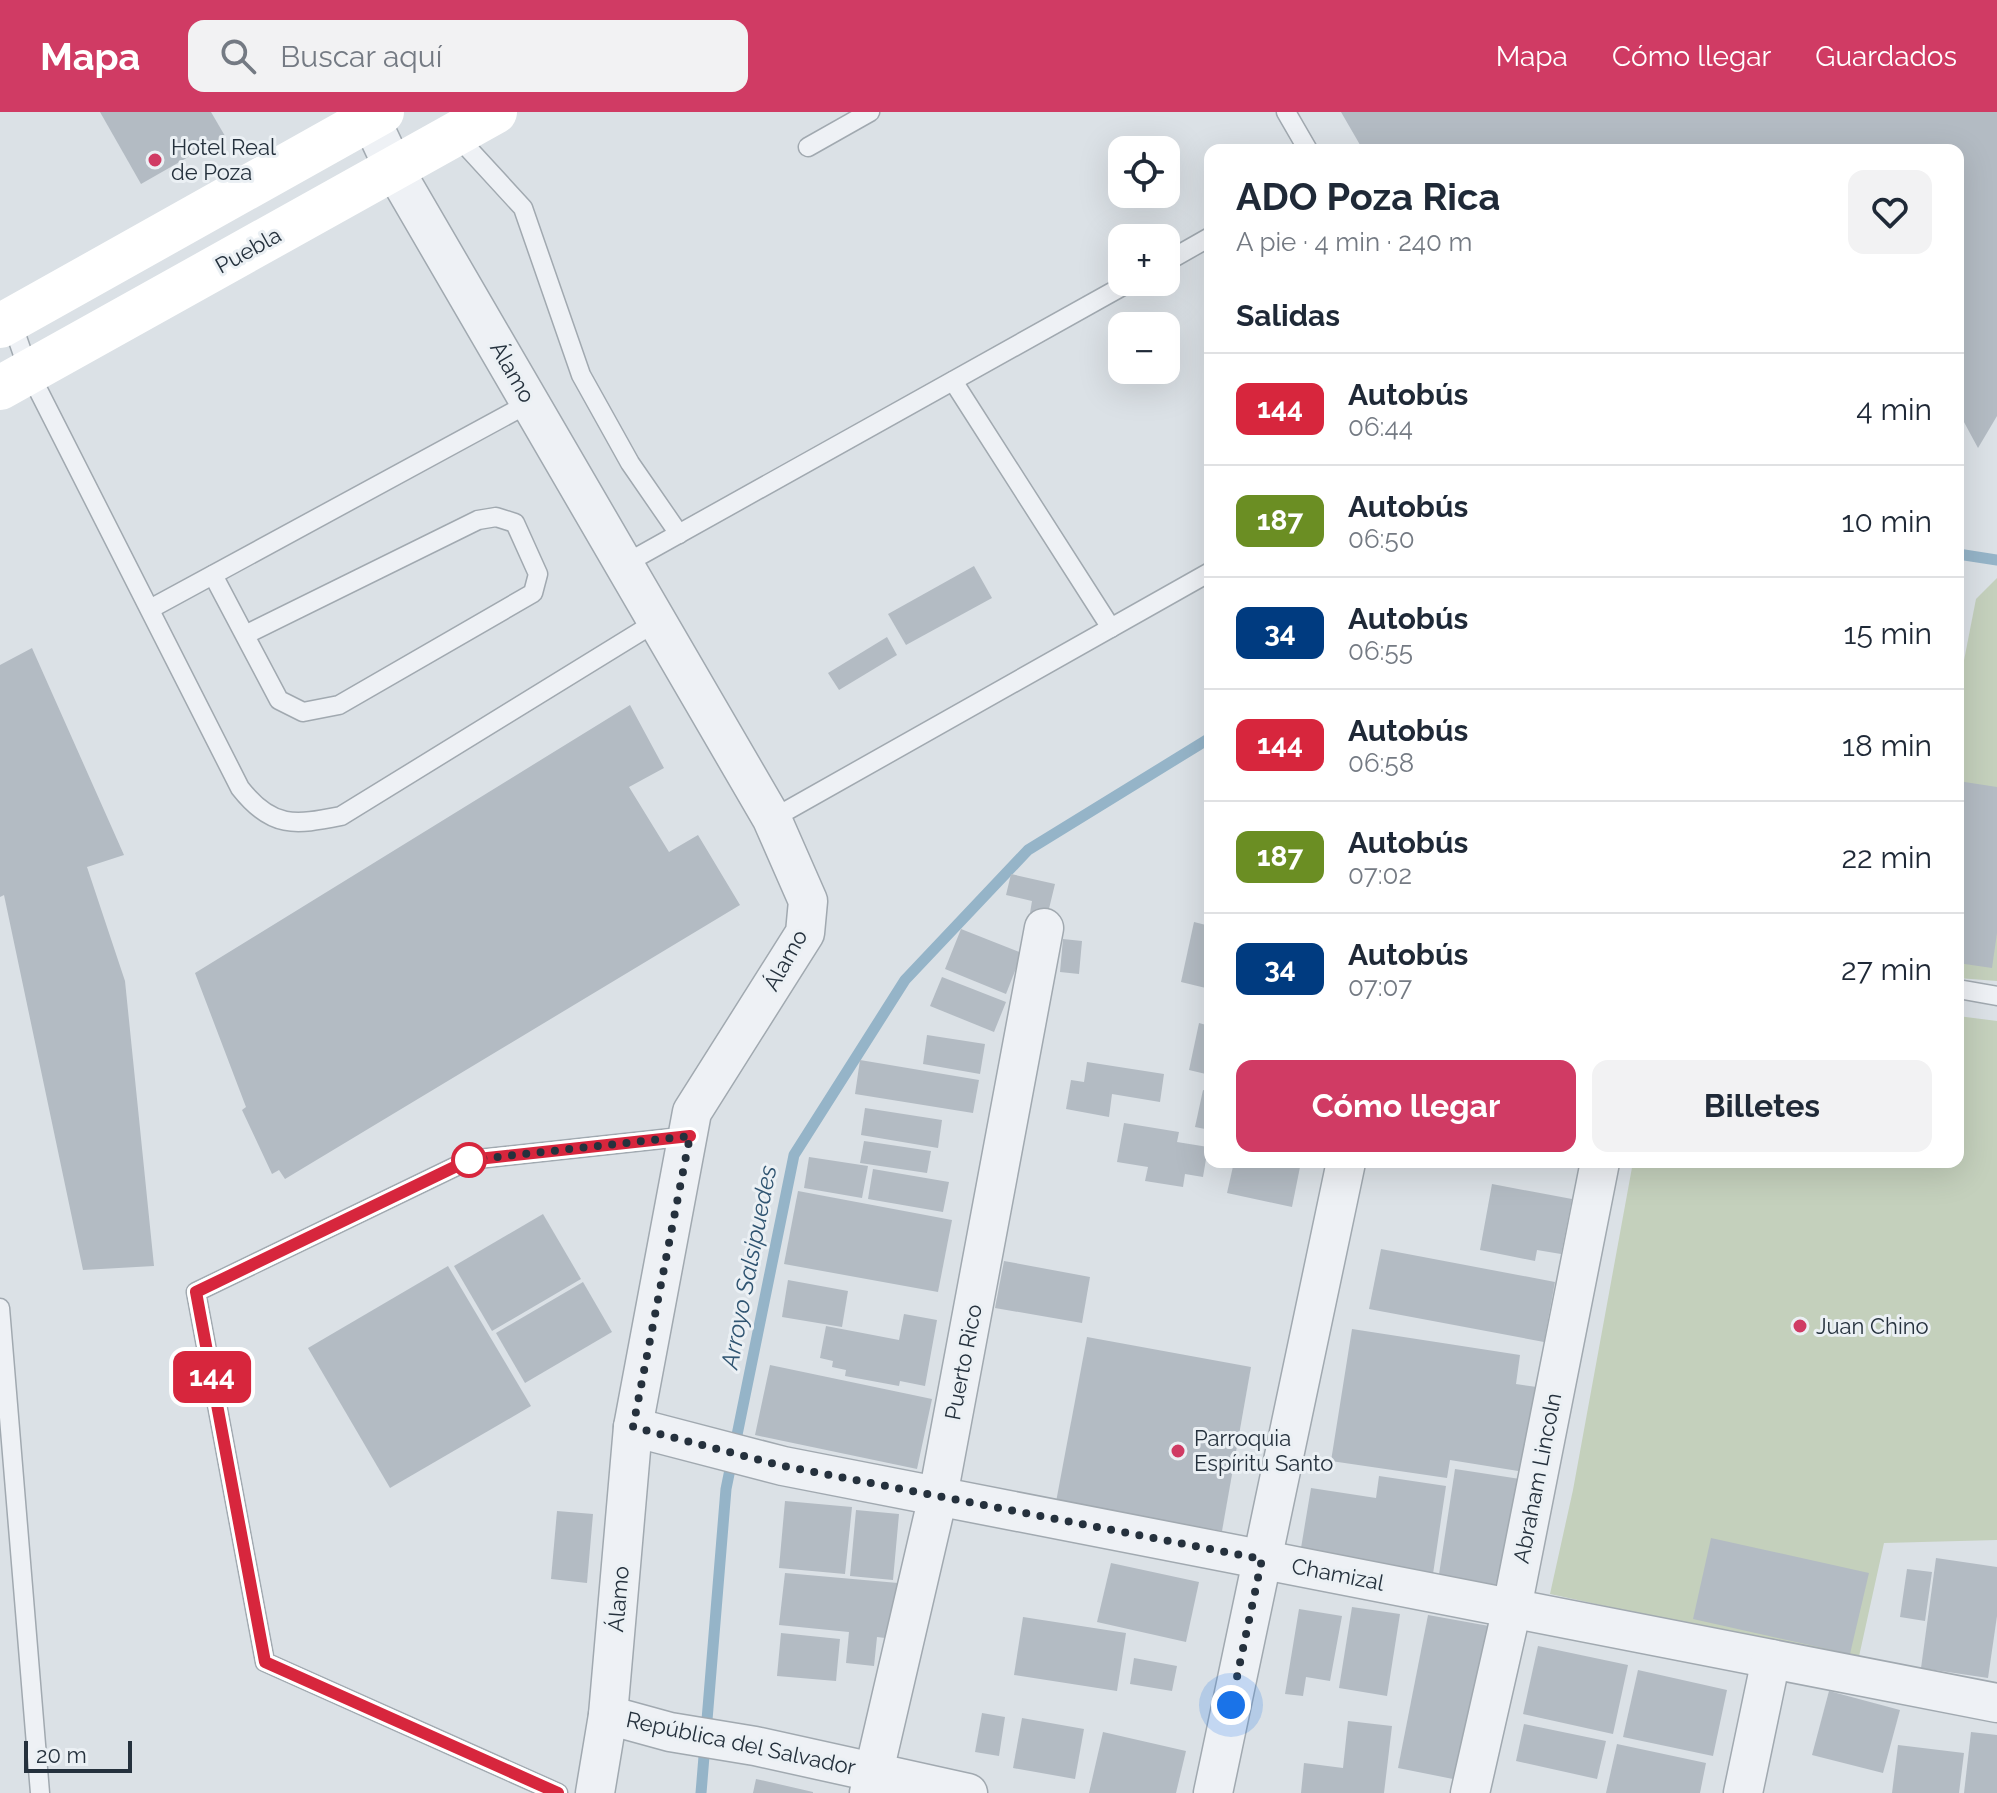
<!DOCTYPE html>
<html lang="es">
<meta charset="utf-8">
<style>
:root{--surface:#fff;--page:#f2f2f3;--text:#1f2937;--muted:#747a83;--line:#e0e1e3;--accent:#d03b64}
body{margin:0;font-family:Raleway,sans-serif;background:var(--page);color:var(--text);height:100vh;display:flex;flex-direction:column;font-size:30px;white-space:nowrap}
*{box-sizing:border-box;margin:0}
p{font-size:26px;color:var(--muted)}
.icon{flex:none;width:44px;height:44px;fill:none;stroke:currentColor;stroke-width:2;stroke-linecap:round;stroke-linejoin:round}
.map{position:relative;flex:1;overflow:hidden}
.panel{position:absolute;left:1204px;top:32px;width:760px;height:1024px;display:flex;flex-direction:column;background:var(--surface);border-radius:16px;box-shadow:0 8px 32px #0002}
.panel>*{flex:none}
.badge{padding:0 16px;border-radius:12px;font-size:28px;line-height:52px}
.buttons{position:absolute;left:1108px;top:24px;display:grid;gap:16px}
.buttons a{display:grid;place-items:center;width:72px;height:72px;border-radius:16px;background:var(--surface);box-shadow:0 8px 32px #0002;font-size:40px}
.scale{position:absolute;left:24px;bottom:20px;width:108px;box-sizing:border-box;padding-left:8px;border:4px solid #25313d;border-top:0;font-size:22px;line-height:28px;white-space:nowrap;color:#25313d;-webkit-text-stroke:6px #ebf0f4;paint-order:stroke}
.you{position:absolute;width:40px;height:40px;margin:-20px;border:6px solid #fff;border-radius:50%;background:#1a73e8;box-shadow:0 0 0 12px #1a73e833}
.map>.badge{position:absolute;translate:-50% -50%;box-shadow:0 0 0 4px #fff}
h2{padding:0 32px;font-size:30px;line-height:72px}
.round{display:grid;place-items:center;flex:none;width:84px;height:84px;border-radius:16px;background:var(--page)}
.summary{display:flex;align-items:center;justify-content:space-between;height:136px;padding:0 32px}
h1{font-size:38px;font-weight:700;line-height:60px}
.primary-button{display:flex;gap:16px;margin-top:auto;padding:16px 32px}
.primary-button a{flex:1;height:92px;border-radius:16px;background:var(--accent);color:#fff;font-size:32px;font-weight:700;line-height:92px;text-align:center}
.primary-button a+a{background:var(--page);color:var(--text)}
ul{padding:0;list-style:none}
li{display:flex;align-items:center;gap:24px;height:112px;padding:0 32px;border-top:2px solid var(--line)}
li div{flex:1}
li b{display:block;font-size:30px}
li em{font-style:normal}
li .badge{min-width:88px;font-weight:700;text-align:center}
header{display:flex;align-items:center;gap:48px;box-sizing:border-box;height:112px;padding:0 40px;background:var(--accent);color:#fff}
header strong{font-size:38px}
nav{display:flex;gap:44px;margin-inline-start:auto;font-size:28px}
.search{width:560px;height:72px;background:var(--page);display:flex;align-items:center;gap:20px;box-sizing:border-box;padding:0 28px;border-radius:16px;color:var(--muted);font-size:30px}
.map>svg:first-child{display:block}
</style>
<header>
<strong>Mapa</strong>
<div class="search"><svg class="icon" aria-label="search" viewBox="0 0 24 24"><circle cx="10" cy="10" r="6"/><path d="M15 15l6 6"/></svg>Buscar aquí</div>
<nav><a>Mapa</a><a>Cómo llegar</a><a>Guardados</a></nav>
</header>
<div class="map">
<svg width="1997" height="1681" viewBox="0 0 1997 1681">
<rect width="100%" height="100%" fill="#dbe1e6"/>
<g fill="#c4d0bc">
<polygon points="1997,466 1997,869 1958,866 1958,579 1976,487"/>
<polygon points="1958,904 1997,909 1997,1428 1884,1431 1858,1549 1550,1482 1573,1378 1633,1050 1958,1050"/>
</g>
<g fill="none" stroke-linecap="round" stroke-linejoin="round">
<g stroke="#95b4c8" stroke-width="11">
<polyline points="1958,442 1997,448"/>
<polyline points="701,1681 726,1377 794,1043 905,868 1028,738 1210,626"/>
</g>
</g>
<g fill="#b3bbc3">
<polygon points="100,0 211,0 225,24 141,72"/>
<polygon points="1341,0 1997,0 1997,304 1978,336 1958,299 1958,38 1363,38"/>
<polygon points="974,454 992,486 906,533 888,502"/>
<polygon points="887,525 897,543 839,578 828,561"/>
<polygon points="32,536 124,743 87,755 125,869 154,1154 83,1158 4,783 0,785 0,553"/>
<polygon points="630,593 664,656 629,675 669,740 698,723 740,793 285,1067 279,1058 272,1062 242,998 246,995 195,861"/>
<polygon points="1958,669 1997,675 1997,821 1992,856 1958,851"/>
<polygon points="1011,762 1055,772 1047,805 1030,801 1032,789 1006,783"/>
<polygon points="1194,810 1210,814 1210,877 1181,870"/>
<polygon points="961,817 1022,841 1006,882 945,857"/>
<polygon points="1063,827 1082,829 1079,862 1060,860"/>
<polygon points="942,865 1006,890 994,920 930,894"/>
<polygon points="1199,911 1210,914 1210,963 1189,958"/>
<polygon points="927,923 985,932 980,962 923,952"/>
<polygon points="860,948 979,968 973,1001 855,982"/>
<polygon points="1087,950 1164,962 1160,990 1112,982 1109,1005 1066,997 1071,968 1084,970"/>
<polygon points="1203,978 1210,980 1210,1018 1195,1015"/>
<polygon points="865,996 942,1008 938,1036 861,1023"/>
<polygon points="1124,1011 1179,1020 1177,1030 1208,1035 1203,1065 1185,1062 1183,1075 1145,1069 1148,1055 1117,1050"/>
<polygon points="864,1029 931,1039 927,1061 860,1051"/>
<polygon points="809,1045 868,1054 862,1086 804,1076"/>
<polygon points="1234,1050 1301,1050 1292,1095 1227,1081"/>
<polygon points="873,1057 949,1070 943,1100 868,1087"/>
<polygon points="1492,1072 1572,1087 1561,1142 1537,1138 1535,1149 1480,1138"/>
<polygon points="798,1079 952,1108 938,1180 784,1152"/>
<polygon points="543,1102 581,1167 492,1219 454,1154"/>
<polygon points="1381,1137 1555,1170 1544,1230 1369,1197"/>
<polygon points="1004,1149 1090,1165 1082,1211 995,1196"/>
<polygon points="448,1154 531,1294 390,1376 308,1236"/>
<polygon points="788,1168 848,1179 842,1215 782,1205"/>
<polygon points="583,1170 612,1220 525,1271 496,1221"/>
<polygon points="904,1202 937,1208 925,1274 900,1269 899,1274 845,1264 846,1258 832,1255 833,1249 820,1246 826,1214 899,1228"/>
<polygon points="1352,1217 1520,1243 1516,1272 1544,1276 1531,1361 1450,1348 1447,1366 1331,1349"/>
<polygon points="1087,1225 1251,1255 1222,1419 1056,1390"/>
<polygon points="770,1253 932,1287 917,1357 755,1323"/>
<polygon points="1455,1357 1520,1367 1502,1479 1438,1469"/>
<polygon points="1379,1364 1446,1374 1433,1462 1300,1442 1311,1376 1376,1386"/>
<polygon points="785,1389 852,1395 845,1462 779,1456"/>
<polygon points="856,1398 899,1402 893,1468 850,1464"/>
<polygon points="557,1399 593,1402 587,1471 551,1467"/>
<polygon points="1711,1426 1869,1461 1850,1542 1693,1507"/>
<polygon points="1936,1446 1997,1455 1997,1504 1988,1566 1921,1556"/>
<polygon points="1111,1451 1199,1470 1186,1530 1097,1510"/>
<polygon points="1907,1457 1932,1460 1925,1509 1900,1505"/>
<polygon points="785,1461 898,1471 893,1527 877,1525 874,1554 846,1551 849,1520 779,1513"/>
<polygon points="1352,1495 1400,1502 1387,1584 1339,1576"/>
<polygon points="1299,1497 1342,1504 1330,1569 1306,1565 1303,1584 1285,1582"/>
<polygon points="1428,1503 1489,1514 1458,1668 1398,1656"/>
<polygon points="1023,1505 1126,1521 1117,1579 1014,1563"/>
<polygon points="781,1521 840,1527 836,1569 777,1564"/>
<polygon points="1538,1534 1628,1553 1613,1622 1523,1602"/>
<polygon points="1134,1546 1177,1554 1172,1579 1130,1572"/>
<polygon points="1638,1558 1727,1578 1713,1644 1623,1625"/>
<polygon points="1829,1579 1900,1598 1883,1661 1812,1643"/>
<polygon points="982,1601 1005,1605 999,1644 975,1640"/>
<polygon points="1022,1606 1084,1617 1075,1667 1013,1656"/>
<polygon points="1348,1609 1392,1614 1384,1681 1301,1681 1304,1651 1343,1656"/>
<polygon points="1524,1612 1606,1629 1597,1667 1516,1649"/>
<polygon points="1103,1620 1186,1639 1176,1681 1089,1681"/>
<polygon points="1971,1620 1997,1623 1997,1681 1964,1681"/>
<polygon points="1617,1632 1706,1651 1700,1681 1606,1681"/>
<polygon points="1898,1633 1964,1641 1959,1681 1892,1681"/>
<polygon points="756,1667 813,1680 813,1681 753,1681"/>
</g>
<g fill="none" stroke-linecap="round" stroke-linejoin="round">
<g stroke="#a1a9b0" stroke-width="21">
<g id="service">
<polyline points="1286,0 1308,38"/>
<polyline points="455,22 523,96 581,263 630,351 679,422"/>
<polyline points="808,35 870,0"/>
<polyline points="1166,150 1210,125"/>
<path d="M 11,208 L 29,260 L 240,676 C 272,717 295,713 341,704 L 656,510"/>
<polyline points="953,269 1111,516"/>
<polyline points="623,453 1130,170"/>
<polyline points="213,463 279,588 303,600 339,593 533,481 538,462 515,411 496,405 478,408 245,523"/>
<polyline points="150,497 531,290"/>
<polyline points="772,707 1210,460"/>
<polyline points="1958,877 1997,884"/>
<polyline points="0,1196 40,1681"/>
<polyline points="558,1681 265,1550 196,1180 469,1048 690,1024"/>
</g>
</g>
<g stroke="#a1a9b0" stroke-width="41">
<g id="minor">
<polyline points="370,6 394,57 772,707 808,789 805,821 692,1000 633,1315 608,1603 595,1681"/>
<polyline points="633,1315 783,1354 1997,1591"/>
<polyline points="608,1603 670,1620 755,1634 968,1681"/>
<polyline points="869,1681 938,1384 1044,816"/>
<polyline points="1213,1681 1346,1050"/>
<polyline points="1470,1681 1512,1496 1600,1050"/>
<polyline points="1743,1681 1771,1547"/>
</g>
</g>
<use href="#service" stroke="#eef1f5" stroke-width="18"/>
<use href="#minor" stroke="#eef1f5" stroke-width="38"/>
<g stroke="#fff" stroke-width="44">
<polyline points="0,214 382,0"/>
<polyline points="0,276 495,0"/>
</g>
</g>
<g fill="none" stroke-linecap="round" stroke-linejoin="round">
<g stroke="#fff" stroke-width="18">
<polyline id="line" points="558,1681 265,1550 196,1180 469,1048 690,1024"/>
</g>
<use href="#line" stroke="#d7263d" stroke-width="12"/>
<polyline stroke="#25313d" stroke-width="8" stroke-dasharray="0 14.4" points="469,1048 690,1024 633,1315 783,1354 1262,1447 1231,1593"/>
</g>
<g fill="#d03b64" stroke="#ebf0f4" stroke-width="3">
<circle cx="155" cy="48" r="8"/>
<circle cx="1800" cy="1214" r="8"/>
<circle cx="1178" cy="1339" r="8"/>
</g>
<circle fill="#fff" stroke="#d7263d" stroke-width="4" cx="469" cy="1048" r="16"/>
<g text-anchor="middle" stroke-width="6" stroke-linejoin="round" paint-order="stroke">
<g font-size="22" fill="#25313d" stroke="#ebf0f4" text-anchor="start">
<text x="171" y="43">Hotel Real<tspan x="171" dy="25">de Poza</tspan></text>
<text x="1816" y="1222">Juan Chino</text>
<text x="1194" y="1334">Parroquia<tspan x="1194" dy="25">Espíritu Santo</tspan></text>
</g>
<g font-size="22" fill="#25313d" stroke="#ebf0f4">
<text transform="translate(248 138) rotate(-29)" y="8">Puebla</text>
<text transform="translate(513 260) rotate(60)" y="8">Álamo</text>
<text transform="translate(785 848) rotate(-61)" y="8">Álamo</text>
<text transform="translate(963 1250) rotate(-79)" y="8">Puerto Rico</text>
<text transform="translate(1537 1366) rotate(-79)" y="8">Abraham Lincoln</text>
<text transform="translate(1338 1462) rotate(11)" y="8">Chamizal</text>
<text transform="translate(618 1487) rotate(-85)" y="8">Álamo</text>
<text transform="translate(741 1631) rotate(12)" y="8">República del Salvador</text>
</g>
<g font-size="24" font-style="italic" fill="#2f5471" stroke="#ebf0f4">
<text transform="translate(749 1155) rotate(-79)" y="8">Arroyo Salsipuedes</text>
</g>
</g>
</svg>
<div class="buttons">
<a><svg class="icon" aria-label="locate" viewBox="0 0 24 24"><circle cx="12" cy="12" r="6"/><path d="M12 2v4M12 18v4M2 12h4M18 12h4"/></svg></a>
<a>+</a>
<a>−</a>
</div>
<div class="scale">20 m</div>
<div class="you" style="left:1231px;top:1593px"></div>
<b class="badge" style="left:212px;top:1265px;background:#d7263d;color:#fff">144</b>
<section class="panel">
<div class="summary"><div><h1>ADO Poza Rica</h1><p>A pie · 4 min · 240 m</p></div><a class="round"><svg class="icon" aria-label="heart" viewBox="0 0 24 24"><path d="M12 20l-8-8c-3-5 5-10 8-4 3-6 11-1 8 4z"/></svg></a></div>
<h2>Salidas</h2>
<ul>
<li><span class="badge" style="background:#d7263d;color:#fff">144</span><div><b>Autobús</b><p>06:44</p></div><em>4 min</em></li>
<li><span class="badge" style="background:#6b8e23;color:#fff">187</span><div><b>Autobús</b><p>06:50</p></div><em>10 min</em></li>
<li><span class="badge" style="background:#003b80;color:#fff">34</span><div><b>Autobús</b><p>06:55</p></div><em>15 min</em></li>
<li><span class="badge" style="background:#d7263d;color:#fff">144</span><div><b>Autobús</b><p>06:58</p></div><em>18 min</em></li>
<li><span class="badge" style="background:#6b8e23;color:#fff">187</span><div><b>Autobús</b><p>07:02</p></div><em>22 min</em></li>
<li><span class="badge" style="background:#003b80;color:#fff">34</span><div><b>Autobús</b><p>07:07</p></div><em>27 min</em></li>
</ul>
<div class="primary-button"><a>Cómo llegar</a><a>Billetes</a></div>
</section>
</div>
